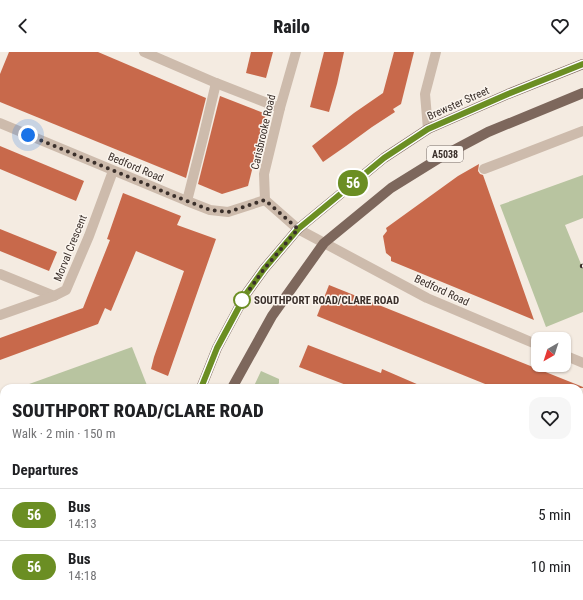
<!DOCTYPE html>
<meta charset="utf-8">
<style>
:root{--surface:#fff;--page:#f6f6f6;--text:#202124;--muted:#757577;--line:#e0e0e0}
body{margin:0;font-family:"Roboto Condensed",sans-serif;background:var(--page);color:var(--text);height:100vh;display:flex;flex-direction:column;font-size:15px;white-space:nowrap}
*{box-sizing:border-box;margin:0}
p{font-size:13px;color:var(--muted)}
.icon{flex:none;width:22px;height:22px;fill:none;stroke:currentColor;stroke-width:2;stroke-linecap:round;stroke-linejoin:round}
.map{position:relative;flex:1;overflow:hidden}
.panel{position:absolute;left:0px;top:332px;width:583px;height:216px;display:flex;flex-direction:column;background:var(--surface);border-radius:12px 12px 0 0;box-shadow:0 1px 3px #0004}
.panel>*{flex:none}
.badge{padding:0 8px;border-radius:13px;font-size:14px;line-height:26px}
.needle{width:26px;rotate:219deg}
.buttons{position:absolute;left:531px;top:280px;display:grid;gap:8px}
.buttons a{display:grid;place-items:center;width:40px;height:40px;border-radius:8px;background:var(--surface);box-shadow:0 1px 3px #0004;font-size:20px}
.you{position:absolute;width:20px;height:20px;margin:-10px;border:3px solid #fff;border-radius:50%;background:#1a73e8;box-shadow:0 0 0 6px #1a73e833}
.map>.badge{position:absolute;translate:-50% -50%;box-shadow:0 0 0 2px #fff}
h2{padding:0 12px;font-size:15px;line-height:36px}
.round{display:grid;place-items:center;flex:none;width:42px;height:42px;border-radius:12px;background:var(--page)}
.head{display:flex;align-items:center;justify-content:space-between;height:68px;padding:0 12px}
h1{font-size:19px;font-weight:800;line-height:30px}
ul{padding:0;list-style:none}
li{display:flex;align-items:center;gap:12px;height:52px;padding:0 12px;border-top:1px solid var(--line)}
li div{flex:1}
li b{display:block;font-size:15px}
li em{font-style:normal}
li .badge{min-width:44px;font-weight:700;text-align:center}
header{display:flex;justify-content:space-between;align-items:center;height:52px;padding:0 12px;background:var(--surface);font-size:18px;font-weight:800}
.map>svg:first-child{display:block}
</style>
<header><svg class="icon" aria-label="back" viewBox="0 0 24 24"><path d="M15 5l-7 7 7 7"/></svg>Railo<svg class="icon" aria-label="heart" viewBox="0 0 24 24"><path d="M12 20l-8-8c-3-5 5-10 8-4 3-6 11-1 8 4z"/></svg></header>
<div class="map">
<svg width="583" height="548" viewBox="0 0 583 548">
<rect width="100%" height="100%" fill="#f4ebe1"/>
<g fill="#b8c4a0">
<polygon points="583,123 583,166 565,173 583,217 583,260 546,275 500,153"/>
<polygon points="132,295 148,336 18,336"/>
<polygon points="261,319 279,327 279,331 276,336 253,336"/>
<polygon points="4,341 4,473 0,474 0,342"/>
<polygon points="169,544 200,544 198,548 169,548"/>
</g>
<g fill="#c8694b">
<polygon points="9,0 98,0 206,46 186,126 0,50 0,22"/>
<polygon points="251,0 273,0 266,26 246,21"/>
<polygon points="324,0 344,0 337,32 329,60 310,55"/>
<polygon points="394,0 414,0 401,52 393,57 395,60 372,75 346,94 323,110 312,94 354,61 383,41"/>
<polygon points="220,44 266,62 248,134 222,142 198,132"/>
<polygon points="0,94 84,129 76,149 0,117"/>
<polygon points="479,112 478,119 480,122 483,123 534,268 391,209 391,205 386,201 383,184 387,179 386,176 458,124"/>
<polygon points="123,141 181,164 177,173 216,187 168,324 151,317 154,305 184,219 136,199 111,259 105,256 98,272 0,308 0,286 83,256 110,188 107,187"/>
<polygon points="0,177 57,200 49,219 0,199"/>
<polygon points="329,233 583,335 583,336 495,336 317,264"/>
<polygon points="308,293 381,321 382,317 426,336 354,336 299,315"/>
</g>
<g fill="none" stroke-linecap="round" stroke-linejoin="round">
<g stroke="#cdbbac" stroke-width="10">
<polyline points="144,0 216,31 280,56"/>
<polyline points="296,0 280,56 264,122 265,148 298,177 427,246 538,293"/>
<polyline points="0,71 187,149 210,158 228,160 265,148"/>
<polyline points="428,77 425,42 436,0"/>
<polyline points="484,117 583,79"/>
<polyline points="187,149 203,86 216,31"/>
<polyline points="0,222 54,244"/>
<polyline points="0,263 54,244 66,238 89,184 113,119"/>
<polyline points="564,303 583,311"/>
<polyline points="579,459 583,461"/>
<polyline points="433,544 443,548"/>
<polyline points="209,548 210,544"/>
</g>
<g stroke="#7d675c" stroke-width="10">
<polyline points="201,336 217,296 246,242 264,217 298,177 384,106 428,77 508,42 583,12"/>
<polyline points="232,336 272,264 324,191 391,136 441,105 488,80 583,41"/>
<polyline points="86,548 89,544"/>
<polyline points="119,548 122,544"/>
</g>
<g stroke="#3b302b" stroke-width="4.5">
<g id="rail">
<polyline points="582,214 583,214"/>
<polyline points="0,426 4,424"/>
<polyline points="0,434 4,433"/>
</g>
</g>
<use href="#rail" stroke="#fbf5ee" stroke-width="3" stroke-dasharray="9" stroke-linecap="butt"/>
</g>
<g fill="none" stroke-linecap="round" stroke-linejoin="round">
<g stroke="#fff" stroke-width="9">
<polyline id="line" points="201,336 217,296 246,242 264,217 298,177 384,106 428,77 508,42 583,12"/>
</g>
<use href="#line" stroke="#6b8e23" stroke-width="6"/>
<polyline stroke="#3b302b" stroke-width="4" stroke-dasharray="0 7.2" points="28,83 172,143 210,158 228,160 265,148 298,177 264,217 242,248"/>
</g>
<circle fill="#fff" stroke="#6b8e23" stroke-width="2" cx="242" cy="248" r="8"/>
<g text-anchor="middle" stroke-width="3" stroke-linejoin="round" paint-order="stroke">
<rect fill="#fbf5ee" stroke="#756b66" stroke-width="1" x="427" y="94" width="36" height="16" rx="3"/>
<g font-size="10" font-weight="bold" fill="#3b302b">
<text x="445" y="106">A5038</text>
</g>
<g font-size="11" fill="#3b302b" stroke="#fbf5ee">
<text transform="translate(458 51) rotate(-24)" y="4">Brewster Street</text>
<text transform="translate(263 80) rotate(-77)" y="4">Carisbrooke Road</text>
<text transform="translate(136 115) rotate(23)" y="4">Bedford Road</text>
<text transform="translate(70 196) rotate(-68)" y="4">Morval Crescent</text>
<text transform="translate(442 238) rotate(25)" y="4">Bedford Road</text>
</g>
<g font-size="11" font-weight="bold" fill="#3b302b" stroke="#fbf5ee" text-anchor="start">
<text x="254" y="252">SOUTHPORT ROAD/CLARE ROAD</text>
</g>
</g>
</svg>
<div class="buttons">
<a><svg class="needle" viewBox="-14 -14 28 28"><path d="M0-13l5 13h-10z" fill="#e53935"/><path d="M0 13l5-13h-10z" fill="#757577"/></svg></a>
</div>
<div class="you" style="left:28px;top:83px"></div>
<b class="badge" style="left:353px;top:131px;background:#6b8e23;color:#fff">56</b>
<section class="panel">
<div class="head"><div><h1>SOUTHPORT ROAD/CLARE ROAD</h1><p>Walk · 2 min · 150 m</p></div><a class="round"><svg class="icon" aria-label="heart" viewBox="0 0 24 24"><path d="M12 20l-8-8c-3-5 5-10 8-4 3-6 11-1 8 4z"/></svg></a></div>
<h2>Departures</h2>
<ul>
<li><span class="badge" style="background:#6b8e23;color:#fff">56</span><div><b>Bus</b><p>14:13</p></div><em>5 min</em></li>
<li><span class="badge" style="background:#6b8e23;color:#fff">56</span><div><b>Bus</b><p>14:18</p></div><em>10 min</em></li>
</ul>
</section>
</div>
